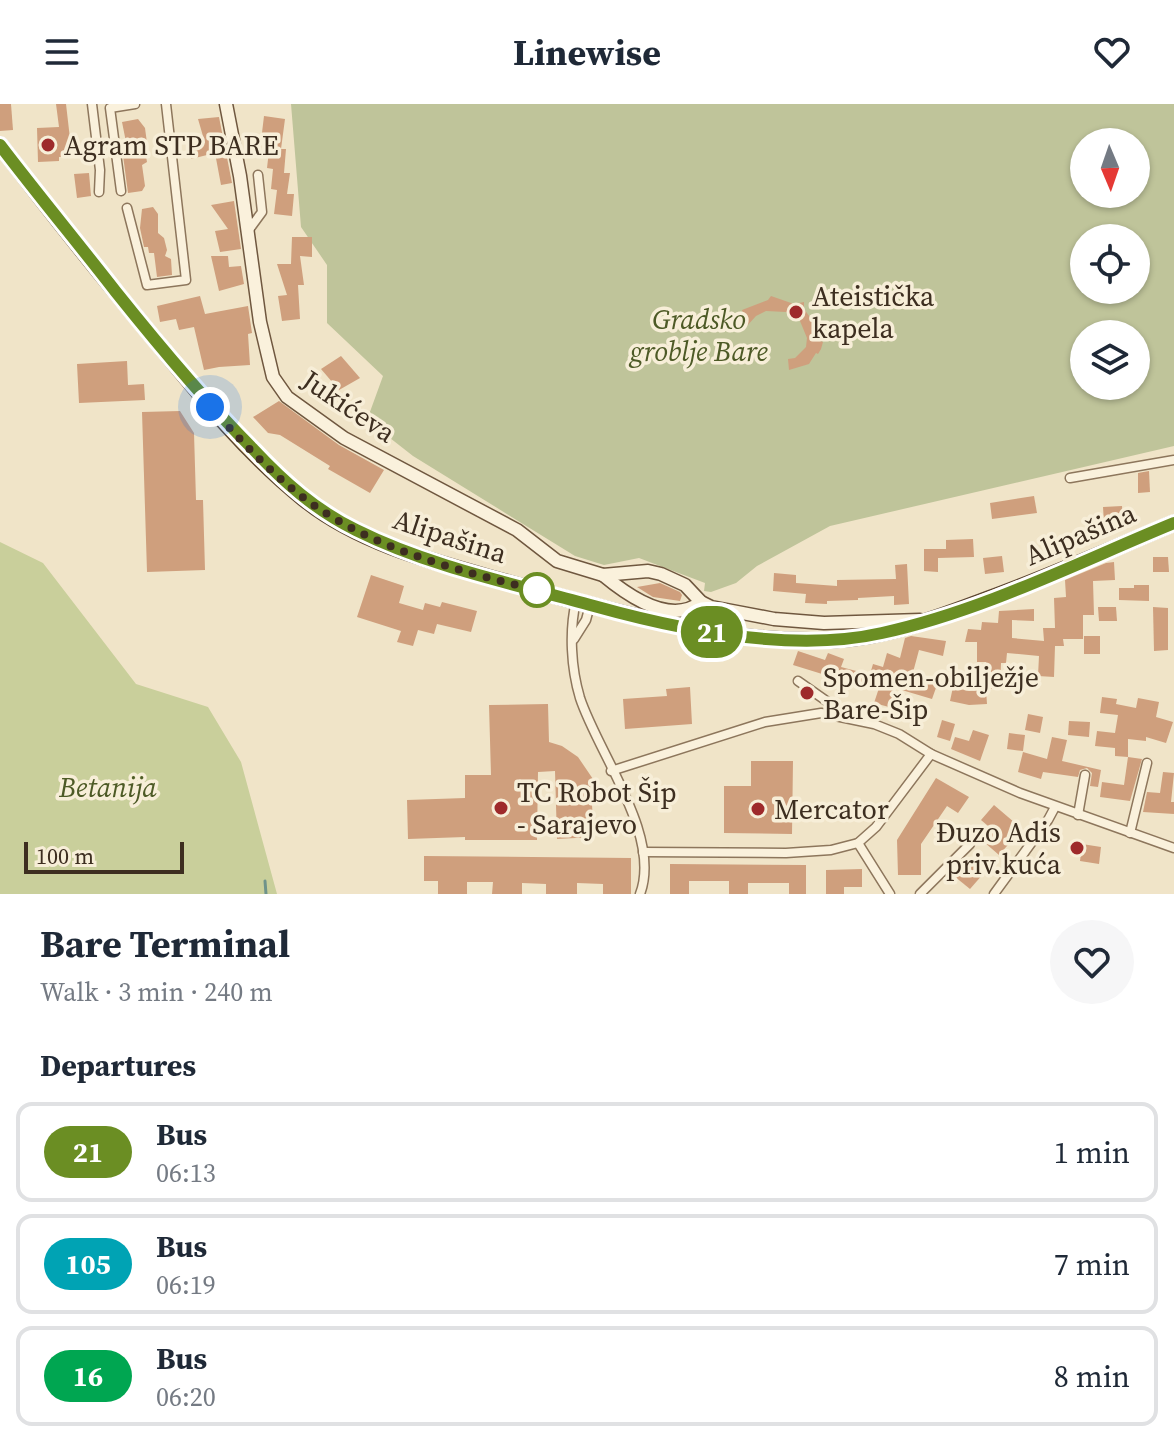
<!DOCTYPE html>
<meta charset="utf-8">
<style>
:root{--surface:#fff;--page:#f6f6f7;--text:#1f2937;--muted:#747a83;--line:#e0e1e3}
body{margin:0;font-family:"Source Serif 4",serif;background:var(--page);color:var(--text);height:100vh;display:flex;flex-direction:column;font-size:30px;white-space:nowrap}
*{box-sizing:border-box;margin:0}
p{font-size:26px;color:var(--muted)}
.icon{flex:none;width:44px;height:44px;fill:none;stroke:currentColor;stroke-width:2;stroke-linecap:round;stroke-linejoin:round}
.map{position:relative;height:790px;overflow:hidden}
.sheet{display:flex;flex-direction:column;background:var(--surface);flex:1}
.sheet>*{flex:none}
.badge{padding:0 16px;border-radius:26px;font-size:28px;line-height:52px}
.needle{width:52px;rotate:178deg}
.fabs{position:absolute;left:1070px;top:24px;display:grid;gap:16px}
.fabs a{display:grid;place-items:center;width:80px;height:80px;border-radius:50%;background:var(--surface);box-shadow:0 2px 6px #0004;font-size:40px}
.scale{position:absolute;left:24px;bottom:20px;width:160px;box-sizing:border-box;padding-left:8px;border:4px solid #3d2e20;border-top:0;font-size:22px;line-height:28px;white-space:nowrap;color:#3d2e20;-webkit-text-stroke:6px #f7eed8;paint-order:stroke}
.you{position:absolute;width:40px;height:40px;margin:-20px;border:6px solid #fff;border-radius:50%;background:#1a73e8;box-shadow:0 0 0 12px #1a73e833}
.map>.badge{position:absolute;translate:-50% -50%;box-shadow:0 0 0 4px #fff}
h2{padding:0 40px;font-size:30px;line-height:72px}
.round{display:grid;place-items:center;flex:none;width:84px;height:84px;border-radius:42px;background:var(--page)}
.head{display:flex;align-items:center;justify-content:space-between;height:136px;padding:0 40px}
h1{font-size:38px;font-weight:700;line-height:60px}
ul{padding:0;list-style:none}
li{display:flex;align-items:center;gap:24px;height:100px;margin:0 16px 12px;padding:0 24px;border:4px solid var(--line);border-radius:16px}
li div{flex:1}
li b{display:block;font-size:30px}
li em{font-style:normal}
li .badge{min-width:88px;font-weight:700;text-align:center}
header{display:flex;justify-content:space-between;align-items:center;height:104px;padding:0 40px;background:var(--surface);font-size:36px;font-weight:700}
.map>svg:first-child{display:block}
</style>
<header><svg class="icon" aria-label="menu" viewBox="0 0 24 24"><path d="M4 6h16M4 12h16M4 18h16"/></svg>Linewise<svg class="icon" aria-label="heart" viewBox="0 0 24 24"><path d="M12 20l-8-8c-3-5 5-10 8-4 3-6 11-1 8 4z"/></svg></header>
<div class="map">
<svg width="1174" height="790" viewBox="0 0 1174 790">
<rect width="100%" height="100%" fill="#f0e4c8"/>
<polygon fill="#c9cf9b" points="0,438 43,459 136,580 208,603 241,658 277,790 0,790"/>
<path fill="#bfc49a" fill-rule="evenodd" d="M 291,0 L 1174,0 L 1174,342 L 830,422 L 757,462 L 736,479 L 711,488 L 704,487 L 705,479 L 639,454 L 604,461 L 575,452 L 413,352 L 367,316 L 383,272 L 327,219 L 327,161 L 301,123 ZM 1084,38 L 1136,38 L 1136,90 L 1084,90 ZM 1084,134 L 1136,134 L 1136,186 L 1084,186 ZM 1084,230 L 1136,230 L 1136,282 L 1084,282 Z"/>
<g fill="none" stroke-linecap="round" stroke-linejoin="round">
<polyline stroke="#6f938a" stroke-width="3" points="265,777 266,790"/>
</g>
<g fill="#cf9f7d">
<polygon points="0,0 11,0 13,26 0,27"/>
<polygon points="56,0 66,0 72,52 59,53 59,57 38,58 37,24 59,23"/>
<polygon points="264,12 285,15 281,45 286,45 284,69 290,69 287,90 294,90 292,112 274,110 277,86 271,85 273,65 267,64 270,38 261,37"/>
<polygon points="219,13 232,79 221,81 215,49 191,55 189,40 205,39 198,15"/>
<polygon points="138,15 145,24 147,39 144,41 147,58 142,61 145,82 142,87 128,89 122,44 126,38 122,18"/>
<polygon points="89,69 91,92 77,94 74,70"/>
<polygon points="234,97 241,145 220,148 215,127 228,125 211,101"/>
<polygon points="153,103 158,110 158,129 164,134 167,146 165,152 171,155 172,171 157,173 154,149 149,149 148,143 144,143 140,124 142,105"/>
<polygon points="292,133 312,133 312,153 300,152 304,181 298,181 300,215 282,217 278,192 287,191 277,160 291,160"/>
<polygon points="211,152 228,152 229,163 241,162 244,180 219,187"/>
<polygon points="200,192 205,210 248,202 252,229 248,230 250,261 219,263 204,266 194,223 179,226 176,215 160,218 157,202"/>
<polygon points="771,192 794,200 804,198 804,205 815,220 821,222 816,235 823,238 821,245 818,250 816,249 809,260 789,266 788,255 795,254 806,243 807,234 800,217 786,208 766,207 756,212 746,223 737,217 743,210 742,206 768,196"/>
<polygon points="341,252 360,274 339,286 321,265"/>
<polygon points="127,257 128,281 144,280 145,296 79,299 77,260"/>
<polygon points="279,297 339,341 384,366 370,389 328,365 330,362 280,331 268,329 253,313"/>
<polygon points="180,307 194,329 196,396 203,396 205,466 147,468 142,308"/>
<polygon points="1149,367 1150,388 1138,389 1138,369"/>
<polygon points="1034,392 1037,409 992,415 990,399"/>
<polygon points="1122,402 1123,419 1104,420 1103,403"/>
<polygon points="973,435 974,453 938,454 938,468 924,467 924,445 946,445 946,436"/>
<polygon points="1002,452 1004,468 985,470 983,454"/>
<polygon points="1153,453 1168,453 1169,468 1153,468"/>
<polygon points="1114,458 1115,476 1093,477 1094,511 1083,511 1083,535 1063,535 1064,542 1055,542 1054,573 1038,572 1039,552 1007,549 1006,559 1001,559 1000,585 986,585 986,558 977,558 977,538 965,538 968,525 981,526 982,518 998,519 999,507 1034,505 1034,517 1012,516 1012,534 1044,537 1043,524 1055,524 1054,494 1066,493 1065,476 1106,459"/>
<polygon points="907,460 909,500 894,501 894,492 858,494 858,496 827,497 827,500 805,499 806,490 773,487 774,469 796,471 796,479 837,482 837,476 896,475 895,461"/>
<polygon points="371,471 404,482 399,499 423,506 425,499 440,503 442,498 477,507 471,528 437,520 434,530 418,526 413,542 397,538 401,527 357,513"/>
<polygon points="660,479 680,488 682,491 680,497 653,493 637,483"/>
<polygon points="1134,481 1149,481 1149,497 1119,496 1119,484 1134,484"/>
<polygon points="1098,503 1116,503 1117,517 1099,517"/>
<polygon points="1153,503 1168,504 1168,546 1154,547"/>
<polygon points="911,532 946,537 943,552 919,546 912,572 937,581 932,595 895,584 889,603 874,599 880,581 868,577 873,560 883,563 887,549 900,554 905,534"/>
<rect x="1084" y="532" width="16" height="18"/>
<polygon points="798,547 825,556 828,549 844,555 841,563 864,569 861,582 793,561"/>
<polygon points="690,583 692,620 625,625 623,595 667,592 666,585"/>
<polygon points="953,583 969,587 986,586 987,600 969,601 950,597"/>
<polygon points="1102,593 1117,595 1116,600 1136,604 1138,594 1159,598 1156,613 1173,618 1166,639 1146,633 1146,637 1128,635 1128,653 1115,652 1115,644 1095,642 1097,627 1115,629 1118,611 1100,609"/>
<polygon points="548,600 549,638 562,642 578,653 595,678 600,700 592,701 594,733 557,735 555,667 538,668 537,736 465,736 465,733 408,735 407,696 465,694 465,671 491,671 489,601"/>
<polygon points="1028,610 1043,613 1040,629 1025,626"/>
<polygon points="942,616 955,620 950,637 937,633"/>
<polygon points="1069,617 1090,618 1089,633 1068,631"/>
<polygon points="973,626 989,631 980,657 951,645 955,633 969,637"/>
<polygon points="1009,629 1025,631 1023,647 1007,645"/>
<polygon points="1052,633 1067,636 1062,657 1101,666 1098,683 1090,682 1092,669 1087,664 1080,666 1078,673 1043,668 1041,675 1018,668 1023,648 1047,655"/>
<polygon points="1128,653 1142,655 1130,697 1100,693 1102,678 1124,681"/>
<polygon points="751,657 793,657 792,730 724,729 724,682 751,682"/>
<polygon points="1163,668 1174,669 1171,698 1174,698 1174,710 1143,708 1147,688 1160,689"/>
<polygon points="936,674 969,693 958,709 947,702 921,740 921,771 898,771 897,736"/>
<polygon points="994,701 1022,725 999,751 984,738 994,727 981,716"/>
<polygon points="1082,740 1101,743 1099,760 1080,757"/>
<polygon points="424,752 631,754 631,790 603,790 603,780 577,779 577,790 546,790 546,780 522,779 522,790 492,790 493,778 467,778 467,790 438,790 438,777 424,777"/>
<polygon points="967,756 984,769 970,785 954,772"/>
<polygon points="670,760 806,761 806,790 789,790 789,779 748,779 748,790 729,790 729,777 689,777 689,790 670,790"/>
<polygon points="862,765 862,783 844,783 844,790 826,790 826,766"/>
</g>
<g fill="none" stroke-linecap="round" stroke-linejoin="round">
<g stroke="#8d765c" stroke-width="11">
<g id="street">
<polyline points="92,0 100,66 99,88"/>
<polyline points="121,87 110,4 135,0"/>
<polyline points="127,104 147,181 186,176 166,0"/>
<polyline points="248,127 262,108 258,71"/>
<polyline points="1070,374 1174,356"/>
<path d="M 576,497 C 569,527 571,564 580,594 C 598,649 662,732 640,790"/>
<polyline points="574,535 586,516 590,501"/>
<polyline points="798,577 845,610"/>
<polyline points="611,667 765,618 821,609 874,620 899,630 931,650 1020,689 1174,744"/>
<polyline points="1078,711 1085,671"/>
<polyline points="1130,729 1147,659"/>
<polyline points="858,739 890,790"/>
<polyline points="643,748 786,749 831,746 858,739 876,723 931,650"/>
<polyline points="920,790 970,740"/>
<polyline points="994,790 1048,716 1055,703"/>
</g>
</g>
<g stroke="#6f573f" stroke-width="15">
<g id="secondary">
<polyline points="226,0 240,72 260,218 273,273 287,293 344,334 517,426 557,457 603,471 648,467 661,470 685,481 701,498 711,503 774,515 824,519 920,516"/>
<path d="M 603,471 C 627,491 671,522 701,498"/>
</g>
</g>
<g stroke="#5b4430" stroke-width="17">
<path id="primary" d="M 0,41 C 50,107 103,173 156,237 C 201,292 247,349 303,394 C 363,443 447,461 520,482 C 622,510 727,541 834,536 C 887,533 938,514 988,495 C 1051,472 1112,445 1174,419"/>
</g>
<use href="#street" stroke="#faf1dc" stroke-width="8"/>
<use href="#secondary" stroke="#faf1dc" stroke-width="12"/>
<use href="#primary" stroke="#f3d9a0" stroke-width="14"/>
</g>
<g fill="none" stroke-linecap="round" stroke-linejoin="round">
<g stroke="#fff" stroke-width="18">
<path id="line" d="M 0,41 C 38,91 78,139 116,188 C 160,243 204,296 253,345 C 284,378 315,406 356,426 C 430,463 515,480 594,502 C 680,526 794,549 882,529 C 983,507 1079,458 1174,419"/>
</g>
<use href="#line" stroke="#6b8e23" stroke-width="12"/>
<path stroke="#3d2e20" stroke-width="8" stroke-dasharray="0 14.4" d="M 210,303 C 240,335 272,371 308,397 C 373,445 459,467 537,486"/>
</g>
<g fill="#9e2a2b" stroke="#f7eed8" stroke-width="3">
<circle cx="48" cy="41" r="8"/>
<circle cx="796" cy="208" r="8"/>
<circle cx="807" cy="589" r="8"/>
<circle cx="501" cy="704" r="8"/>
<circle cx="758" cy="705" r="8"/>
<circle cx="1077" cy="744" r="8"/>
</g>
<circle fill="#fff" stroke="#6b8e23" stroke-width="4" cx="537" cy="486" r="16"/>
<g text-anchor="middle" stroke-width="7" stroke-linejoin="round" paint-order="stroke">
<g font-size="28" fill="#3d2e20" stroke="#f7eed8" text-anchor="start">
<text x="64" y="51">Agram STP BARE</text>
<text x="812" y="202">Ateistička<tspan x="812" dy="32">kapela</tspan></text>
<text x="823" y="583">Spomen-obilježje<tspan x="823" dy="32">Bare-Šip</tspan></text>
<text x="517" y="698">TC Robot Šip<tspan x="517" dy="32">- Sarajevo</tspan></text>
<text x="774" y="715">Mercator</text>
<text x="1061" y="738" text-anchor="end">Đuzo Adis<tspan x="1061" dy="32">priv.kuća</tspan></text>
</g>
<g font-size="28" font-style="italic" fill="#4d5a26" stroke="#f7eed8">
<text x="699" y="225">Gradsko<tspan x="699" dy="32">groblje Bare</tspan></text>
<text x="108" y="693">Betanija</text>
</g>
<g font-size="28" fill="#3d2e20" stroke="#f7eed8">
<text transform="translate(349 302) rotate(34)" y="10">Jukićeva</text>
<text transform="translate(1080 430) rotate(-23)" y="10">Alipašina</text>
<text transform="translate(450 432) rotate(18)" y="10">Alipašina</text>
</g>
</g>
</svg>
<div class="fabs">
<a><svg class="needle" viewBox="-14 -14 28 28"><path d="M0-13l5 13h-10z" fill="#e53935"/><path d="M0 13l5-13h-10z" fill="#747a83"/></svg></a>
<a><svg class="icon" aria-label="locate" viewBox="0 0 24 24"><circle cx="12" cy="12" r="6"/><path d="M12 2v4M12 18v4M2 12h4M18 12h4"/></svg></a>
<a><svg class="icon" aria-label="layers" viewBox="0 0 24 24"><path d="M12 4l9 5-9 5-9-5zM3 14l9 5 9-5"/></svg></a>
</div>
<div class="scale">100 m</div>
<div class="you" style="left:210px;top:303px"></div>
<b class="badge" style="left:712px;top:528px;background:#6b8e23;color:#fff">21</b>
</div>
<section class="sheet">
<div class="head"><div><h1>Bare Terminal</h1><p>Walk · 3 min · 240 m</p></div><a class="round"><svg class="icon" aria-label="heart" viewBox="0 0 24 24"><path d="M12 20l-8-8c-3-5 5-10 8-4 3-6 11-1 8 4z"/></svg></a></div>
<h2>Departures</h2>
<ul>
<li><span class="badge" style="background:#6b8e23;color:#fff">21</span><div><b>Bus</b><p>06:13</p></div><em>1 min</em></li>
<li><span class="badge" style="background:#00a3b4;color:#fff">105</span><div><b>Bus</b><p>06:19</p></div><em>7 min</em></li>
<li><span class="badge" style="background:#00a651;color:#fff">16</span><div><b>Bus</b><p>06:20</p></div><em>8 min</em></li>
</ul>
</section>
